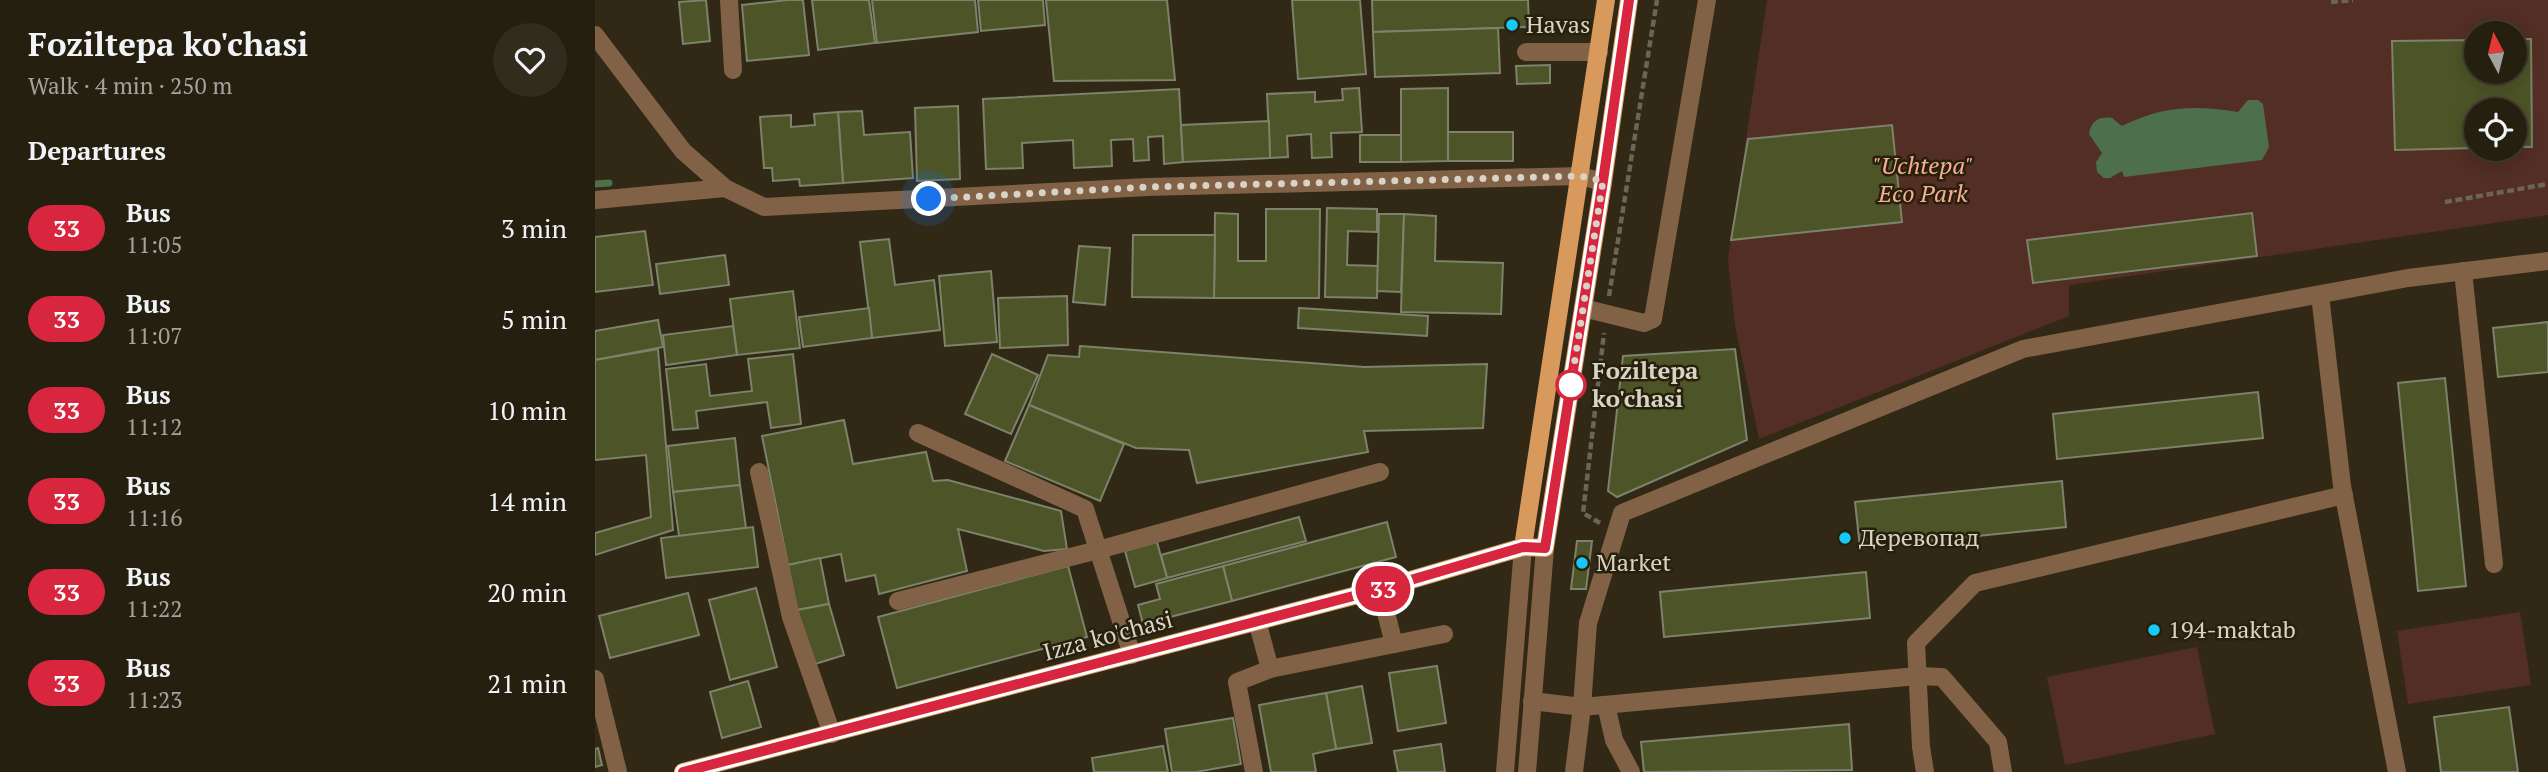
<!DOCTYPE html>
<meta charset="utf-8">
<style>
:root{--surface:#251f10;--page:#312c1e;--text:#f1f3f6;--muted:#a3a29f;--line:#423d30}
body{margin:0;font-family:"PT Serif",serif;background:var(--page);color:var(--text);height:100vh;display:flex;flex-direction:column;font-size:26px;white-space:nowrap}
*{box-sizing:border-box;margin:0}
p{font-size:23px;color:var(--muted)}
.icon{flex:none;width:38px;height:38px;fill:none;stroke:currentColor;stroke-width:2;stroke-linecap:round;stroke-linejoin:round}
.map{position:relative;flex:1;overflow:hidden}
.panel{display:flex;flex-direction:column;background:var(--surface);width:595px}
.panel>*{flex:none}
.badge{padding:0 14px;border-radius:23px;font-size:24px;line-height:46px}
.needle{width:46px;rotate:353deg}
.fabs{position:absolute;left:1869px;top:21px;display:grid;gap:14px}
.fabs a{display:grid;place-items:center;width:63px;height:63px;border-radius:50%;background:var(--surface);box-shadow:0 4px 18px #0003,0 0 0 2px var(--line);font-size:35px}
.you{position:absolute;width:35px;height:35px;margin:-18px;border:5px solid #fff;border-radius:50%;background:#1a73e8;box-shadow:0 0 0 10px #1a73e833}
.map>.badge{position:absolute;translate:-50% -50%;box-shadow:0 0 0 4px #fff}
h2{padding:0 28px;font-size:26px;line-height:63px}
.round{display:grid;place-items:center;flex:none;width:74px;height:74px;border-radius:37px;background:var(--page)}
.summary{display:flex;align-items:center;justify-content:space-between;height:119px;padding:0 28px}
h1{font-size:33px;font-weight:800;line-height:52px}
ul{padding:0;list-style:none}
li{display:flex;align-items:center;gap:21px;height:91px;padding:0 28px}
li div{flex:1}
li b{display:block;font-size:26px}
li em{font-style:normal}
li .badge{min-width:77px;font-weight:700;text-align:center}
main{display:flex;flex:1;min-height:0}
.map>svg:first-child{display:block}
</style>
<main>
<section class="panel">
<div class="summary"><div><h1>Foziltepa ko'chasi</h1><p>Walk · 4 min · 250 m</p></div><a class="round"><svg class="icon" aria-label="heart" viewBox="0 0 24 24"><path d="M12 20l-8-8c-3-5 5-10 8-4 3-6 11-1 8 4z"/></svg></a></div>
<h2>Departures</h2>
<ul>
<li><span class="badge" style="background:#d7263d;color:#fff">33</span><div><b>Bus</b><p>11:05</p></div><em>3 min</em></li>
<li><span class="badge" style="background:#d7263d;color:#fff">33</span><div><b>Bus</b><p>11:07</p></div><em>5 min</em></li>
<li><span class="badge" style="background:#d7263d;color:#fff">33</span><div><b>Bus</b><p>11:12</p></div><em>10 min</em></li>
<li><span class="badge" style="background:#d7263d;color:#fff">33</span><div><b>Bus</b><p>11:16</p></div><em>14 min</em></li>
<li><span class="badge" style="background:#d7263d;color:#fff">33</span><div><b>Bus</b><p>11:22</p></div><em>20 min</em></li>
<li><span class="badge" style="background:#d7263d;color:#fff">33</span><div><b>Bus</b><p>11:23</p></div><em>21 min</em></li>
</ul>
</section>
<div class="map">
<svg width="1953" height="772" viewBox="0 0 1953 772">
<rect width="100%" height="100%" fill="#312915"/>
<g fill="#522e24" fill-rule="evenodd">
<path d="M 1172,0 L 1953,0 L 1953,215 L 1474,285 L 1474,316 L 1164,439 L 1140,325 L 1133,259 ZM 1881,33 L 1920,33 L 1920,72 L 1881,72 ZM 1881,110 L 1920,110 L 1920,149 L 1881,149 Z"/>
<polygon points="1925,612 1936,685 1813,704 1802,631"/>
<polygon points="1602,647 1620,734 1470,765 1452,677"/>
</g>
<path fill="#4d6f4b" d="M 1653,100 L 1663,100 L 1668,104 L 1674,147 L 1667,160 L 1529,177 L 1527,171 L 1515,178 L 1509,178 L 1502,172 L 1501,162 L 1507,153 L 1494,134 C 1496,121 1504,116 1517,118 L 1527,126 C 1568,106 1598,105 1643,112 Z"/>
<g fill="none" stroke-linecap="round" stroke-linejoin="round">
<polyline stroke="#4d6f4b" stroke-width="7" points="0,184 14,183"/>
</g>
<g fill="#4d5427" stroke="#7d826a" stroke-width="2">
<polygon points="111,0 115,41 88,44 84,2"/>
<polygon points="193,0 208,0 214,55 152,61 147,5"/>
<polygon points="217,0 274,0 280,43 223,50"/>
<polygon points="277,0 380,0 383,32 282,43"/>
<polygon points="383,0 448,0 450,25 386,31"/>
<polygon points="451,0 572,0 580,80 459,81"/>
<polygon points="697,0 765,0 771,74 703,79"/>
<polygon points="777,0 933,0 934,27 778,32"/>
<polygon points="903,28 905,73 780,77 778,32"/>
<polygon points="1920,39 1936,39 1937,147 1920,147 1920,110 1881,110 1881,148 1800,150 1797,41 1881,40 1881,72 1920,72"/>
<polygon points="955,65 955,83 922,84 921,66"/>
<polygon points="764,88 767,132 736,133 737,157 717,158 716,134 692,136 693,157 675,158 672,94 720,92 720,102 748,100 747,89"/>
<polygon points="853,88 853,161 806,162 806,89"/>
<polygon points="584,89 588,162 569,164 568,136 553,137 554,160 539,161 538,139 516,140 517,166 479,168 478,140 427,143 428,168 391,169 388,99"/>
<polygon points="363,106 365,179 322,181 320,108"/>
<polygon points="267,111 269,135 315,132 318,178 248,183 243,112"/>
<polygon points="243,112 248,183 205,186 204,179 178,181 177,168 169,168 165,117 196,115 196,127 220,125 219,114"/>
<polygon points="674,121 675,158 588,162 586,125"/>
<polygon points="1297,125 1307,222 1136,240 1153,139"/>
<rect x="853" y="132" width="65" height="29"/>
<rect x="765" y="135" width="41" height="27"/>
<polygon points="732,208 782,209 782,232 753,231 752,265 783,266 782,298 730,297"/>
<polygon points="671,209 725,209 724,298 619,298 620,213 643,214 643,261 671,261"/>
<polygon points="1657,213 1662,256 1438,283 1432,240"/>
<polygon points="784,214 809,214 806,292 782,291"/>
<polygon points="809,214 841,216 840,261 908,263 906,314 806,312"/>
<polygon points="50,231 58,285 0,292 0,237"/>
<polygon points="538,235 620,235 619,298 537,297"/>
<polygon points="294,239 300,285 339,280 345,330 277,338 265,242"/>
<polygon points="484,246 515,248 510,305 478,302"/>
<polygon points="130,255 134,285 65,294 61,264"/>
<polygon points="396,271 402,342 350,346 344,276"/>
<polygon points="198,291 205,348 142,355 135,299"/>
<polygon points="472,296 473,345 405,348 403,298"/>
<polygon points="274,308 277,338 208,347 204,317"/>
<polygon points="704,308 833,316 832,336 703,328"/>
<polygon points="63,320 68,347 0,360 0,331"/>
<polygon points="1953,322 1953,372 1903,377 1898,328"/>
<polygon points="138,326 142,355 71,365 68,335"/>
<polygon points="485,346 769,367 892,364 888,428 769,431 773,452 602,483 594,450 541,448 434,405 453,355 484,357"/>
<polygon points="63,349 78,530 0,555 0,533 56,517 51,455 0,460 0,360"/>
<polygon points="1140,349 1152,440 1022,497 1013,491 1028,356"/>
<polygon points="198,354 206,424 176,428 172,402 101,411 103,428 78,430 71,369 111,364 115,396 157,391 153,359"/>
<polygon points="397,354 443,375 416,434 370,414"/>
<polygon points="1850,378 1871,586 1823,591 1803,383"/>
<polygon points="1663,392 1668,438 1462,459 1458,414"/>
<polygon points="434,405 529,444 505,501 410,461"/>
<polygon points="249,420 258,464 331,452 338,481 353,480 466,511 472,549 449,551 363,529 372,571 284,594 280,575 251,581 246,554 193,565 167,436"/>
<polygon points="140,438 145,485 78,492 73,446"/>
<polygon points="1467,481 1471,527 1265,548 1260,502"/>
<polygon points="145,485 151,528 84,536 78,492"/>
<polygon points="704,517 711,541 572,578 566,555"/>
<polygon points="792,522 801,557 637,601 628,566"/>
<polygon points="158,527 163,567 71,578 66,538"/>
<polygon points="982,541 997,541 991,589 976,589"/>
<polygon points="562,542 572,578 540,587 530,551"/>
<polygon points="225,558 234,604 202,610 193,565"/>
<polygon points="473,566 492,637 302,688 283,617"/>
<polygon points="628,566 637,601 548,624 543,605 565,599 561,584"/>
<polygon points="1271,572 1275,618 1069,637 1065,592"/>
<polygon points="161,588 182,667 135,680 114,600"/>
<polygon points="93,593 104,635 15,658 4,616"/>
<polygon points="234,604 249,655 220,664 202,610"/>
<polygon points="842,666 851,723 803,731 794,673"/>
<polygon points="153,681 166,727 127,738 115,692"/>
<polygon points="767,686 777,743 741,749 731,693"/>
<polygon points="731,693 741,749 718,754 721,772 676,772 664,705"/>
<polygon points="1914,707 1923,772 1846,772 1839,717"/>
<polygon points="638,718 646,764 601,772 577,772 570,729"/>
<polygon points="1254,724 1257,770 1049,772 1046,742"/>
<polygon points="846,744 850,772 803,772 799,751"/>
<polygon points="568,746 573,772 499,772 497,758"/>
<polygon points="3,748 7,765 0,767 0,749"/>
</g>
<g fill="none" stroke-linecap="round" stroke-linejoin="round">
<g stroke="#6c6554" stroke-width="4.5" stroke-dasharray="7 3.5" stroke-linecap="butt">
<polyline points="1736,2 1758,0"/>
<polyline points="1850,202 1953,184"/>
<polyline points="1014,296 1062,0"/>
<polyline points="1005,523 988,513 1009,333"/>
</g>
<g stroke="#816246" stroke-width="18">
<polyline points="134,0 138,70"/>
<polyline points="0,35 88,151 130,188 169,207 553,187 985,176 1008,182"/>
<polyline points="931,52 1004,52"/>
<polyline points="0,200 130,188"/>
<polyline points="1868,271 1899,564"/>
<polyline points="1725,295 1747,486 1802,772"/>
<polyline points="988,308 1049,323 1058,319 1112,0"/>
<polyline points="323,433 490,509 537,655"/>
<polyline points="164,472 196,617 237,734"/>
<polyline points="785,589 799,644"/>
<polyline points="303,601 503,550 785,472"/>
<polyline points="662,621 675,669 849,634"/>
<polyline points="0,679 23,772"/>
<polyline points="937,701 987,707 993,623 1027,513 1428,349 1813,278 1953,261"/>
<polyline points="1011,705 1019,740 1036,772"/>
<polyline points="659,772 642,682 675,669"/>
<polyline points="910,772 928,547"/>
<polyline points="932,772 950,548"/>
<polyline points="979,772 987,707 1322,676 1347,677 1403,742 1408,772"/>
<polyline points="1330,772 1326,747 1321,643 1380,583 1749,495"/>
</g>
<g stroke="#d8995d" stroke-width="18">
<polyline points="928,547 1011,0"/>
<polyline points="88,772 785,589 928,547 950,548 1008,182 1034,0"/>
</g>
</g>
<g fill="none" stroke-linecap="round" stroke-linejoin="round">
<g stroke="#fff" stroke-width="16">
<polyline id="line" points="88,772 785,589 928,547 950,548 1008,181 1034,0"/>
</g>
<use href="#line" stroke="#d7263d" stroke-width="10"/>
<polyline stroke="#d8d3c7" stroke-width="7" stroke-dasharray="0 12.6" points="334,199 553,187 874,179 985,176 1008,181 976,385"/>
</g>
<g fill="#15cafb" stroke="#27200b" stroke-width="2.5">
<circle cx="917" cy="25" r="7"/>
<circle cx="1250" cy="538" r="7"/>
<circle cx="987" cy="563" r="7"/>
<circle cx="1559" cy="630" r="7"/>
</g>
<circle fill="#fff" stroke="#d7263d" stroke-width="3.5" cx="976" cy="385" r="14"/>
<g text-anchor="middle" stroke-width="5" stroke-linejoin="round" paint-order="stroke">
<g font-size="24" fill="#d8d3c7" stroke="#27200b" text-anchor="start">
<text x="931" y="33">Havas</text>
<text x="1264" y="546">Деревопад</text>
<text x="1001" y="571">Market</text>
<text x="1573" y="638">194-maktab</text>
</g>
<g font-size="24" font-style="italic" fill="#faac97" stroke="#27200b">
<text x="1328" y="174">"Uchtepa"<tspan x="1328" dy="28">Eco Park</tspan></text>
</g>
<g font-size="24" font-weight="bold" fill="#d8d3c7" stroke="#27200b" text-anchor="start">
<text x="997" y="379">Foziltepa<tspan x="997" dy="28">ko'chasi</tspan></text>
</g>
<g font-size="24" fill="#d8d3c7" stroke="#27200b">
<text transform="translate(513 636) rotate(-15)" y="8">Izza ko'chasi</text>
</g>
</g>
</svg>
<div class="fabs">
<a><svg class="needle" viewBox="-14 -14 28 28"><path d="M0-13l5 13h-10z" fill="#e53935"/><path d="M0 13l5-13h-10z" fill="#a3a29f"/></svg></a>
<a><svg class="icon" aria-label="locate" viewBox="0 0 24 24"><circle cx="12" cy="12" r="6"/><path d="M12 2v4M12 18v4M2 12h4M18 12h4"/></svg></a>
</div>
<div class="you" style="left:334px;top:199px"></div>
<b class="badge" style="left:788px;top:589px;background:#d7263d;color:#fff">33</b>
</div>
</main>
